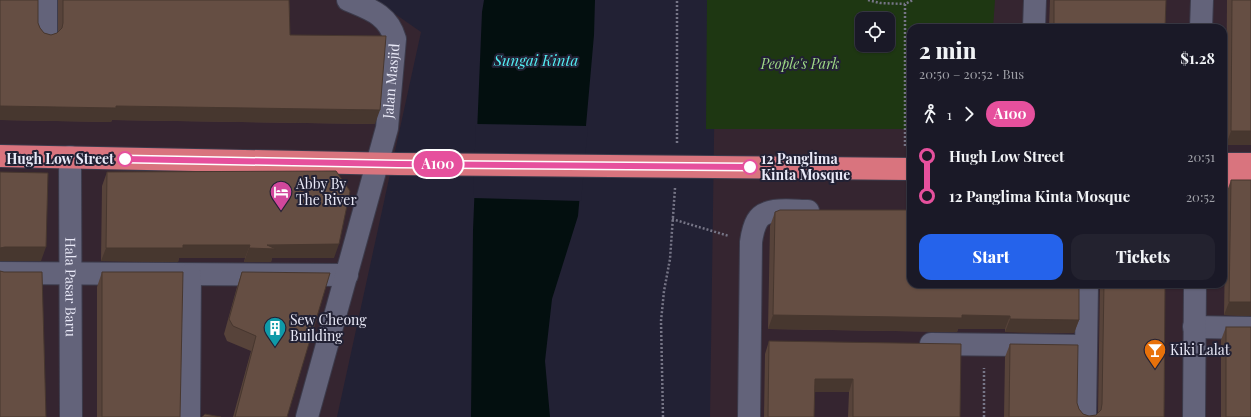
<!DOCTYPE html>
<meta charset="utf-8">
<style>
:root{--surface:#1a1927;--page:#23222f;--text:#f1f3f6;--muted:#9fa0a7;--line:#383844;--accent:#2563eb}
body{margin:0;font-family:"Playfair Display",serif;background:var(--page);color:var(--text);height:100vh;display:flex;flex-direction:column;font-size:15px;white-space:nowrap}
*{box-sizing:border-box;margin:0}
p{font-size:13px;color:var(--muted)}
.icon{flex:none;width:22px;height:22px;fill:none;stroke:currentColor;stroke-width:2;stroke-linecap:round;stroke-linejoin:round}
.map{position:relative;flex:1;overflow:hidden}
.panel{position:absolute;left:907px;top:24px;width:320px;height:264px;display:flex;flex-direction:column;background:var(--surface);border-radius:12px;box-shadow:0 1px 3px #0004,0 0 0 1px var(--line)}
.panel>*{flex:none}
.badge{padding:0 8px;border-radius:13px;font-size:14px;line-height:26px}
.controls{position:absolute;left:855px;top:12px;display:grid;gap:8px}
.controls a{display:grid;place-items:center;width:40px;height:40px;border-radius:8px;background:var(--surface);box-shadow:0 1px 3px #0004,0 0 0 1px var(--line);font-size:20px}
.map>.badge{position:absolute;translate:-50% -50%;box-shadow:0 0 0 2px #fff}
.legs{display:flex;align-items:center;gap:6px;height:44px;padding:0 12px;font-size:13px}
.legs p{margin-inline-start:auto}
.overview{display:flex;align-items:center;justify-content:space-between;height:68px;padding:0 12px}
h1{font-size:22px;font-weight:800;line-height:30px}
.action{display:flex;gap:8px;margin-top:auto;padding:8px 12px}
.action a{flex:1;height:46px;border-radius:12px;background:var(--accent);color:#fff;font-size:16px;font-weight:800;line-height:46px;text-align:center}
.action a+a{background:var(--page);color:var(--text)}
ul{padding:0 12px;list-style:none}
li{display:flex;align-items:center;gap:14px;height:40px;font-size:15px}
li i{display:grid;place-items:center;width:6px;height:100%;margin:0 5px;background:currentColor}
li i::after{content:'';width:10px;height:10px;margin:-5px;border:3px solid;border-radius:50%;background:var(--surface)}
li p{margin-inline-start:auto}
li:first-child i{background:linear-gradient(#0000 50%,currentColor 0)}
li:last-child i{background:linear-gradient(currentColor 50%,#0000 0)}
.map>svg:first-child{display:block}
</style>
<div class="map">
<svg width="1251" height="417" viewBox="0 0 1251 417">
<rect width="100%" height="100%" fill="#222134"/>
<g fill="#352530" fill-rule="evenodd">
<polygon points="0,0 370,0 388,9 421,32 337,417 0,417"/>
<path d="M 716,0 L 1251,0 L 1251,417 L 710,417 ZM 862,19 L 888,19 L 888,45 L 862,45 ZM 911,28 L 1223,28 L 1223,284 L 911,284 Z"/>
</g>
<path fill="#1e3712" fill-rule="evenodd" d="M 707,0 L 995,0 L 993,28 L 911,28 L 911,129 L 706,129 ZM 862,19 L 888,19 L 888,45 L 862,45 Z"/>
<polygon fill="#030f0f" points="484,0 595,0 594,35 578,216 552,299 545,361 550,417 471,417 473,230 482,12"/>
<polygon fill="#222134" points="476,124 588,126 581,201 473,198"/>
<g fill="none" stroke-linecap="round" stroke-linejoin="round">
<g stroke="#3c3b4b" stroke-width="24">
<g id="minor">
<polyline points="1034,28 1035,0"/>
<polyline points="1201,28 1202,0"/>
<polyline points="46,36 46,0"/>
<path id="s1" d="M 70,157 L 71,417"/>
<polyline points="0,273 347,275"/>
<polyline points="1194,327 1251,328"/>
<polyline points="931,344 1086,346"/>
<polyline points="189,417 190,275"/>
<path id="s2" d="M 307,417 L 387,128 L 395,39 C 388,14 369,9 348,0"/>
<path d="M 749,417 L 751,242 C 752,235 753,228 757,221 C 765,206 793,211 808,211"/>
<polyline points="1085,417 1087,284"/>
<polyline points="1194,417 1195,284"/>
</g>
</g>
<g stroke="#3c3b4b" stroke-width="24">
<g id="highway">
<polyline points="0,156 398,164 911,169"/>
<polyline points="1223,164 1251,164"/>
<polyline points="1223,181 1251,181"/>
</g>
</g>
<g stroke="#767586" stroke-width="2.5" stroke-dasharray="2 2" stroke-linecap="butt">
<polyline points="868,0 880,3 905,4"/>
<polyline points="677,143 677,0"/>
<polyline points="905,146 905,4 913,0"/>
<polyline points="672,219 729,236"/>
<polyline points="663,417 661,321 664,291 670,259 675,188"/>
<polyline points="984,417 984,368"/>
</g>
<use href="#minor" stroke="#63637a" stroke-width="22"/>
<use href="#highway" stroke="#d9747e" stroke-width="22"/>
</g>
<g fill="#57433a">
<polygon points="0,0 38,23 40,28 44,33 51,35 57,33 58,32 58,0 289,0 290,35 375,124 112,120 111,122 0,120"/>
<polygon points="1050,0 1166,0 1165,28 1049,28"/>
<polygon points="1227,0 1251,0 1251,145 1226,145"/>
<polygon points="107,172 334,258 272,258 271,262 244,262 245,258 179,258 178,262 101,261 102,186"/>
<polygon points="1231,180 1251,180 1251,316 1224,315 1226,194"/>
<polygon points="775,212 1079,320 1074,333 1005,332 1005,329 958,329 957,332 768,329 770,226"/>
<polygon points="102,272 180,417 97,417 97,287"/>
<polygon points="242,272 287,417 233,417 251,351 227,341 224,334 237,287"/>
<polygon points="1100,284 1165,284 1164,417 1004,417 1005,357 1010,344 1077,403 1079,409 1083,414 1089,416 1096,415 1098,413"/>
<polygon points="1226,327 1251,417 1221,417 1221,340"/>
<polygon points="769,341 960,417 848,417 849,392 814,392 814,417 764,417 765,354"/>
</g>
<g fill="#47372f">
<polygon points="0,106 116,106 380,110 375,124 112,120 111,122 0,120"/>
<polygon points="1231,131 1251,131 1251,145 1226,145"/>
<polygon points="339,244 334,258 272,258 271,262 244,262 249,248 267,245"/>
<polygon points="183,245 250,245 245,258 179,258 178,262 101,261 106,248"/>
<polygon points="5,247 46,247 41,261 0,261 0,248"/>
<polygon points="1229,302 1251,302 1251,316 1224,315"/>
<polygon points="773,315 962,315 1010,316 1005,329 958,329 957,332 768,329"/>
<polygon points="1010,319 1079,320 1074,333 1005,332"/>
<polygon points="815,379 853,379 849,392 810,392"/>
</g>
<g fill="#654e43" stroke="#47372f">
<polygon points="0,0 38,0 38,23 40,28 44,33 51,35 57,33 62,28 63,23 63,0 289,0 290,35 386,36 380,110 116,106 116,108 0,106"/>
<polygon points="1054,0 1166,0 1165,28 1054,28"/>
<polygon points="1232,0 1251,0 1251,131 1231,131"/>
<polygon points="336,171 350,191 339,244 267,245 276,249 249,248 250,245 183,245 183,248 106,248 107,172"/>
<polygon points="0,172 48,173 46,247 5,247 0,248"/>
<polygon points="1231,180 1251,180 1251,302 1229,302"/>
<polygon points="780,210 911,210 911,284 1079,284 1079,320 1010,319 1010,316 962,315 962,318 773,315 775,212"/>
<polygon points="0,271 4,272 42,272 46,417 0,417"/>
<polygon points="102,272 183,272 180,417 102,417"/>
<polygon points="242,272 330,273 287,417 235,417 256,336 233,326 229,319"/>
<polygon points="1104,284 1165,284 1164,417 1009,417 1010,344 1078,345 1077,403 1079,409 1083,414 1089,416 1096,415 1101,410 1102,404"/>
<rect x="1226" y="327" width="25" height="90"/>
<polygon points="769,341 961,344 960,417 853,417 853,379 815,379 814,417 768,417"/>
<polygon points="205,414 221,417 202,417"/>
</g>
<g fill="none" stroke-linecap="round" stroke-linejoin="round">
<g stroke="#fff" stroke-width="9">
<polyline id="line-1" points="125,159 398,164 750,167"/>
</g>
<use href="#line-1" stroke="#e6509d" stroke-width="6"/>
</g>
<defs>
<g id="hotel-pin" transform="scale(1.15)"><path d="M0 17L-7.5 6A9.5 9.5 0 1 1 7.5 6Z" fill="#d1479c" stroke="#222134"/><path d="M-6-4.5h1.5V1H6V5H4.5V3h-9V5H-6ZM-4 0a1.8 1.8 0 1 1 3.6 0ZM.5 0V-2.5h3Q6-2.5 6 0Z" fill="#fff"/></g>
<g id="building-pin" transform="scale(1.15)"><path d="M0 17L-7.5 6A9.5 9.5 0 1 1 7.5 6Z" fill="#0f9aa8" stroke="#222134"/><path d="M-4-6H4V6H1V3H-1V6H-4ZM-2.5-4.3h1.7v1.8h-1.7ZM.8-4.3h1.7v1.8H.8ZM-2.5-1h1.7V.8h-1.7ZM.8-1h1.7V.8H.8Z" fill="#fff"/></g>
<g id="bar-pin" transform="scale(1.15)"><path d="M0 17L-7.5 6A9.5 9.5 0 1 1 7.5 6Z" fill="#e8710a" stroke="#222134"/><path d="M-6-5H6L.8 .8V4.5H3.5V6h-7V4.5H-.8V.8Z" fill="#fff"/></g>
</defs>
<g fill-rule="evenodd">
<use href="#hotel-pin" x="281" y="192"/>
<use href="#building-pin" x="275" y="328"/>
<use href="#bar-pin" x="1155" y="350"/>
</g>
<g fill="#fff" stroke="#e6509d" stroke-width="2">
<circle cx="125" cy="159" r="7"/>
<circle cx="750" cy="167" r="7"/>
</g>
<g text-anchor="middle" stroke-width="4" stroke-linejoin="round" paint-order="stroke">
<g font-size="14" font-style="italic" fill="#9fda87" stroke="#222134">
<text x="800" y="69">People's Park</text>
</g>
<g font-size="14" fill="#e9e9f7" stroke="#222134">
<text dy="5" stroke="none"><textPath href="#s2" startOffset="347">Jalan Masjid</textPath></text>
<text dy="5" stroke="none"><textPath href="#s1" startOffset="130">Hala Pasar Baru</textPath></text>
</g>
<g font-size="14" font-weight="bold" fill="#e9e9f7" stroke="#222134" text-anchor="end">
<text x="114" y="164">Hugh Low Street</text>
<text x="761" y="164" text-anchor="start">12 Panglima<tspan x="761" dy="16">Kinta Mosque</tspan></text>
</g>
<g font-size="14" fill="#e9e9f7" stroke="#222134" text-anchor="start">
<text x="296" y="189">Abby By<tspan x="296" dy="16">The River</tspan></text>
<text x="290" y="325">Sew Cheong<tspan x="290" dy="16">Building</tspan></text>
<text x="1170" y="355">Kiki Lalat</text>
</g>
<g font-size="15" font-style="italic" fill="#53edf3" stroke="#222134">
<text x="536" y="66">Sungai Kinta</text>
</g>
</g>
</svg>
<div class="controls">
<a><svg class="icon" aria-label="locate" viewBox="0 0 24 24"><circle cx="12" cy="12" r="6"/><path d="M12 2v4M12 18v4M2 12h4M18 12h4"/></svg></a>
</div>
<b class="badge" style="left:438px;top:164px;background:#e6509d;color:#fff">A100</b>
<section class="panel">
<div class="overview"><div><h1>2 min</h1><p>20:50 – 20:52 · Bus</p></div><b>$1.28</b></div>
<div class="legs"><svg class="icon" aria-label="walk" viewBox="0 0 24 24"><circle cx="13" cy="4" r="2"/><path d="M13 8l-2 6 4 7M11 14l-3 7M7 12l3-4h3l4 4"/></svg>1<svg class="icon" aria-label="forward" viewBox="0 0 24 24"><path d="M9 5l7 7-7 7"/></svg><b class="badge" style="background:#e6509d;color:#fff">A100</b></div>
<ul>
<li><i style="color:#e6509d"></i><b>Hugh Low Street</b><p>20:51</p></li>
<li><i style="color:#e6509d"></i><b>12 Panglima Kinta Mosque</b><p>20:52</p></li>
</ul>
<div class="action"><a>Start</a><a>Tickets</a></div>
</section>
</div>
